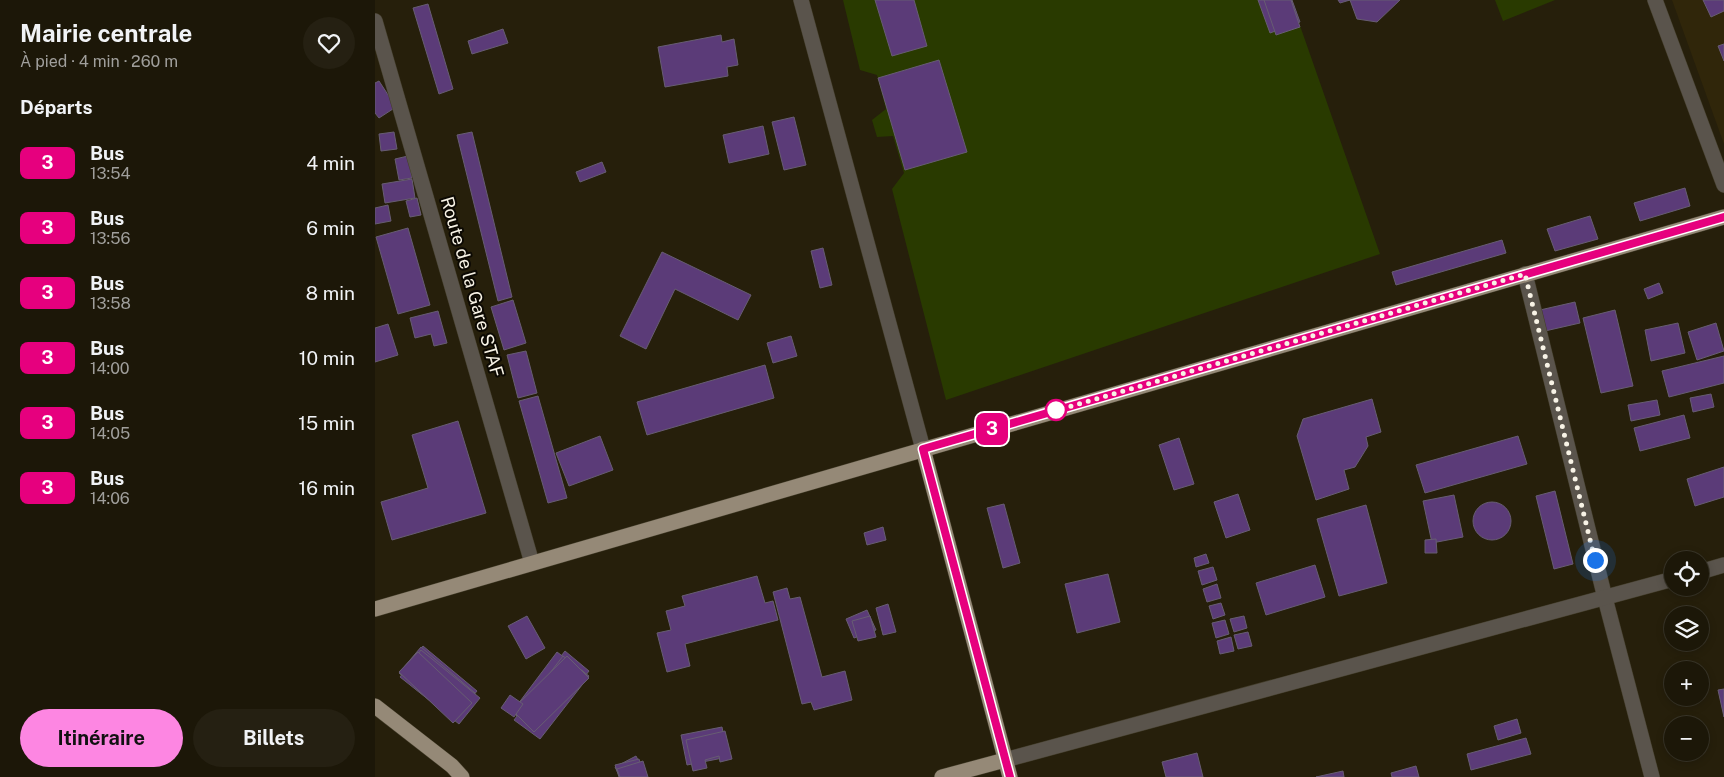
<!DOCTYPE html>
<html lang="fr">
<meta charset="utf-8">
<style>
:root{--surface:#1c1708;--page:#252012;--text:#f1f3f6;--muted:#a09f9c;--line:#3a3629;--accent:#fd86e2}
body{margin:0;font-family:"Public Sans",sans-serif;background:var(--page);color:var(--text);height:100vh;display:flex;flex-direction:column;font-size:19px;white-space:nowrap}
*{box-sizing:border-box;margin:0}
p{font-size:16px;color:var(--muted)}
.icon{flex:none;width:28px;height:28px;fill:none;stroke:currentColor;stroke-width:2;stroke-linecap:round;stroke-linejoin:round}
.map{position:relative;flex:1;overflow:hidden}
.side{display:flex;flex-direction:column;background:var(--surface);width:375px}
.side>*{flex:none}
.badge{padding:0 10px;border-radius:8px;font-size:18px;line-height:32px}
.tools{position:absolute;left:1289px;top:551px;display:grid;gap:10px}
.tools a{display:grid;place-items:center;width:45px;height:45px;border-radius:50%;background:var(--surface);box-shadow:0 2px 8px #0003,0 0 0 1px var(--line);font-size:25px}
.you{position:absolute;width:25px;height:25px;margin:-12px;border:4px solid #fff;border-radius:50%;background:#1a73e8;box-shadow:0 0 0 8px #1a73e833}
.map>.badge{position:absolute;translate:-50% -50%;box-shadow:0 0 0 2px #fff}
h2{padding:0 20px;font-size:19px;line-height:45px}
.round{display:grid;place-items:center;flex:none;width:52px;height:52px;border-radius:26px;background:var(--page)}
.overview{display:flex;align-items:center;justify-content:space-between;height:85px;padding:0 20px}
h1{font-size:24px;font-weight:700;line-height:38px}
.primary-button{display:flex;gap:10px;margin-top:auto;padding:10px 20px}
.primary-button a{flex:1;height:58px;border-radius:30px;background:var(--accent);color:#111;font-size:20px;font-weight:700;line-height:58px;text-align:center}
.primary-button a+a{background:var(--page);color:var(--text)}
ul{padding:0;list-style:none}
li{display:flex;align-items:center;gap:15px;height:65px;padding:0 20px}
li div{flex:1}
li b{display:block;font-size:19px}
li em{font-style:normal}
li .badge{min-width:55px;font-weight:700;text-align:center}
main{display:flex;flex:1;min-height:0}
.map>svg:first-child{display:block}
</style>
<main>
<section class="side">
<div class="overview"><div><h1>Mairie centrale</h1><p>À pied · 4 min · 260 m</p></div><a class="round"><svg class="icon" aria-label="heart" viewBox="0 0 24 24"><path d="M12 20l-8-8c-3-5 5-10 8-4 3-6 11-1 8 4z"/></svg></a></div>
<h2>Départs</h2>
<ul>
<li><span class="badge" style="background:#e6007e;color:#fff">3</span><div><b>Bus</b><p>13:54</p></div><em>4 min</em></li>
<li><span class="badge" style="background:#e6007e;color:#fff">3</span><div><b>Bus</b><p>13:56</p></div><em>6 min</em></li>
<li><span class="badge" style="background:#e6007e;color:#fff">3</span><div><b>Bus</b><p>13:58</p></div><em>8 min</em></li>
<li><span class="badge" style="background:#e6007e;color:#fff">3</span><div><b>Bus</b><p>14:00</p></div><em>10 min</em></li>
<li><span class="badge" style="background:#e6007e;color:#fff">3</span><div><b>Bus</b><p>14:05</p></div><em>15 min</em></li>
<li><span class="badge" style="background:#e6007e;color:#fff">3</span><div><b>Bus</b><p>14:06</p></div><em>16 min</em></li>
</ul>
<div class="primary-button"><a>Itinéraire</a><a>Billets</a></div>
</section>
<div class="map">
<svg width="1349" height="777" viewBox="0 0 1349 777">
<rect width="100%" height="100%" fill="#261f0b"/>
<polygon fill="#30260a" points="1297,0 1349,0 1349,144"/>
<g fill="#293a00">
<polygon points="468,0 916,0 1005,254 571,400 517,189 529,173 518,136 502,137 497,120 511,109 502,75 485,70"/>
<polygon points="1120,0 1180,0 1128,21"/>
</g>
<g fill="#5b3b78" stroke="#675d72">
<polygon points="500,0 539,0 552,46 517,56"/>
<polygon points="883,0 917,0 925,22 895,33"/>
<polygon points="889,0 916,0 925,27 901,35"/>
<polygon points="963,0 1025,0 1002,22 982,19 975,0 965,3"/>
<polygon points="1328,0 1349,0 1349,11 1336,17"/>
<polygon points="53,4 78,89 64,94 38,8"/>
<polygon points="128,29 133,43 97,54 93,41"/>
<polygon points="346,35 347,42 359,39 363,65 352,67 353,76 290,87 283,47"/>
<polygon points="1349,44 1349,61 1343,46"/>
<polygon points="564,60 592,152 530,170 503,78"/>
<polygon points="4,81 21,107 4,118 0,113 0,83"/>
<polygon points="419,117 431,165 409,170 397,122"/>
<polygon points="388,126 394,154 354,163 348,135"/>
<polygon points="19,132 22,149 6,151 4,134"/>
<polygon points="97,132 137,297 123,301 82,135"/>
<polygon points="33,156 37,178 24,180 20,159"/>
<polygon points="227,162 231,172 205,182 201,172"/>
<polygon points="37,179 40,198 10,203 7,184"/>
<polygon points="1310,188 1315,206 1265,221 1259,203"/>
<polygon points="42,198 46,215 35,217 31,201"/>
<polygon points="13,205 16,221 0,224 0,208"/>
<polygon points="1215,216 1223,239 1180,251 1172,229"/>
<polygon points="33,228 55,305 23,314 1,237"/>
<polygon points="1127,240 1131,253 1021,285 1017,272"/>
<polygon points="448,248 457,285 445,288 436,251"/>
<polygon points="287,252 376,295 363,320 300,289 271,349 245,336"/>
<polygon points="1284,283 1288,293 1273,299 1269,289"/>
<polygon points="138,300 151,343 129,350 116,307"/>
<polygon points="1200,302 1205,323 1170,331 1165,310"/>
<polygon points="1240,310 1258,386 1226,393 1208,318"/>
<polygon points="63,311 72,343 59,346 56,334 40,338 35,318"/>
<polygon points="1303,323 1310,353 1276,361 1270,330"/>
<polygon points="1341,323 1349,351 1322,360 1313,332"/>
<polygon points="13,324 23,355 0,362 0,328"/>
<polygon points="416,336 422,356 398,363 392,343"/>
<polygon points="151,351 162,393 143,398 132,355"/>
<polygon points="1349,356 1349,383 1294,397 1287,371"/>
<polygon points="390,365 399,398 272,435 262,402"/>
<polygon points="1336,394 1339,407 1318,412 1315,398"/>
<polygon points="163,396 192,498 173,503 144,401"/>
<polygon points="997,399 1006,432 991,437 993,446 980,467 969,470 974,489 941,500 922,436 928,419"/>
<polygon points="1282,400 1285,415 1256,421 1253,405"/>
<polygon points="1309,415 1315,438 1265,451 1259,428"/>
<polygon points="83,421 111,513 17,540 6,502 53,488 37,435"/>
<polygon points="225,436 238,470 194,486 181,453"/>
<polygon points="1143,436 1152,464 1050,493 1041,465"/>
<polygon points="804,438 819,484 799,490 784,445"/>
<polygon points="1349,467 1349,497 1320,506 1312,479"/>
<polygon points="1180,491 1198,564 1179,569 1161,496"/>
<polygon points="863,494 875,530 851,538 839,502"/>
<polygon points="1079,495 1088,537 1057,543 1048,501"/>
<circle cx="1117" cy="521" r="19"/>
<polygon points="629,504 645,563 628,568 612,508"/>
<polygon points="991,505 1012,583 964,596 942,519"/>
<polygon points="508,527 511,540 492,545 489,533"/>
<polygon points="1061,539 1062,553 1050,553 1050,540"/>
<polygon points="831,554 834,563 821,567 819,558"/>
<polygon points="940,565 950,597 891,615 881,583"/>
<polygon points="838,567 842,580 827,585 823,571"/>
<polygon points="733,574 745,622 702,633 690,584"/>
<polygon points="382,576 390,603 398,601 403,620 310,644 315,666 292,672 282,633 296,630 291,611 310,606 307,596"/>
<polygon points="842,584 846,598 832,602 828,589"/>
<polygon points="412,588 415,599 425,597 447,677 470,671 477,700 439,710 436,702 427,704 398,592"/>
<polygon points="846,603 850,615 838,619 834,606"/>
<polygon points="513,604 521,632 508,635 501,608"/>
<polygon points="492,610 501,630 479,638 471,619"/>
<polygon points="152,616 170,648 151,659 133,626"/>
<polygon points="495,616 501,637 483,641 477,621"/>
<polygon points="869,616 872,628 859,632 855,619"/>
<polygon points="850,620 854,634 841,638 837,623"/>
<polygon points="873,632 877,646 863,649 859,635"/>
<polygon points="856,637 859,651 845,654 842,641"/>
<polygon points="48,646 102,691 81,717 26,672"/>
<polygon points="46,647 100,693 78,719 24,673"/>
<polygon points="46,650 105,698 84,724 25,677"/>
<polygon points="190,651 214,671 166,733 141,714"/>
<polygon points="43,652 97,703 78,723 24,672"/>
<polygon points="182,652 209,672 163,732 137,712"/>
<polygon points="188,656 214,676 165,739 139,720"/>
<polygon points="192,656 214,678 159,732 137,710"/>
<polygon points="1349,689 1349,717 1343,690"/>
<polygon points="135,695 148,704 139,717 126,708"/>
<polygon points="1142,719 1146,733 1123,740 1119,726"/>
<polygon points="347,727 353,757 312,765 306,735"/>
<polygon points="350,731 357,759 345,762 344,756 330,760 332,768 318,771 311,740"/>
<polygon points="1151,738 1156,754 1096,770 1092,754"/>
<polygon points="822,753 828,777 791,777 787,762"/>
<polygon points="261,756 272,777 245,777 240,767"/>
<polygon points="264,759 269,777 244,777 240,765"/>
<polygon points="268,761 273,777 245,777 242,769"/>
<polygon points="1041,766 1044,777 1017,777 1016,773"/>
<polygon points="968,771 969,777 941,777"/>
</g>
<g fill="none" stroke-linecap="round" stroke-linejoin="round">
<g stroke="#433d2a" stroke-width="16">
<g id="minor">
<polyline points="426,0 548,449"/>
<polyline points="1280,0 1349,185"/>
<polyline points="0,21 157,563"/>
<polyline points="1150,274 1230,598 1277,777"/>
<polyline points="1325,572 1349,565"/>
<polyline points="630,760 1298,579"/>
</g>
</g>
<g stroke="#433d2a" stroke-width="16">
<g id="major">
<polyline points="548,449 635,777"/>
<polyline points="0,609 1349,217"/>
<polyline points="0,706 77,766 87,777"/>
<polyline points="567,777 630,760"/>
</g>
</g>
<use href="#minor" stroke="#5a544c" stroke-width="15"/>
<use href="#major" stroke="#958977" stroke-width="15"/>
</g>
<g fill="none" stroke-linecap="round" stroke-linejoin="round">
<g stroke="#fff" stroke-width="11">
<polyline id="line" points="635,777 548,449 1349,217"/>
</g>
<use href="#line" stroke="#e6007e" stroke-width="8"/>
<polyline stroke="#f8f3e6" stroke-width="5" stroke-dasharray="0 9" points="681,410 680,411 1150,274 1220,560"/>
</g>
<circle fill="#fff" stroke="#e6007e" stroke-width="2.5" cx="681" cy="410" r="10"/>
<g text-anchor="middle" stroke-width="4" stroke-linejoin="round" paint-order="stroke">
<g font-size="18" fill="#f8f3e6" stroke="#0c0903">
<text transform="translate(97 287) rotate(74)" y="6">Route de la Gare STAF</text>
</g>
</g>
</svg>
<div class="tools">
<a><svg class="icon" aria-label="locate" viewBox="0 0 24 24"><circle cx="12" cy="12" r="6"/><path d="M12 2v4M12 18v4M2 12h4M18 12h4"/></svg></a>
<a><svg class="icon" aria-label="layers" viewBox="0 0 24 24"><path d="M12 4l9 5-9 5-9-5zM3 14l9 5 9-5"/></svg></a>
<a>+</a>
<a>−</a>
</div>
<div class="you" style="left:1220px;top:560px"></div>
<b class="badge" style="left:617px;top:429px;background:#e6007e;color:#fff">3</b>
</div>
</main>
